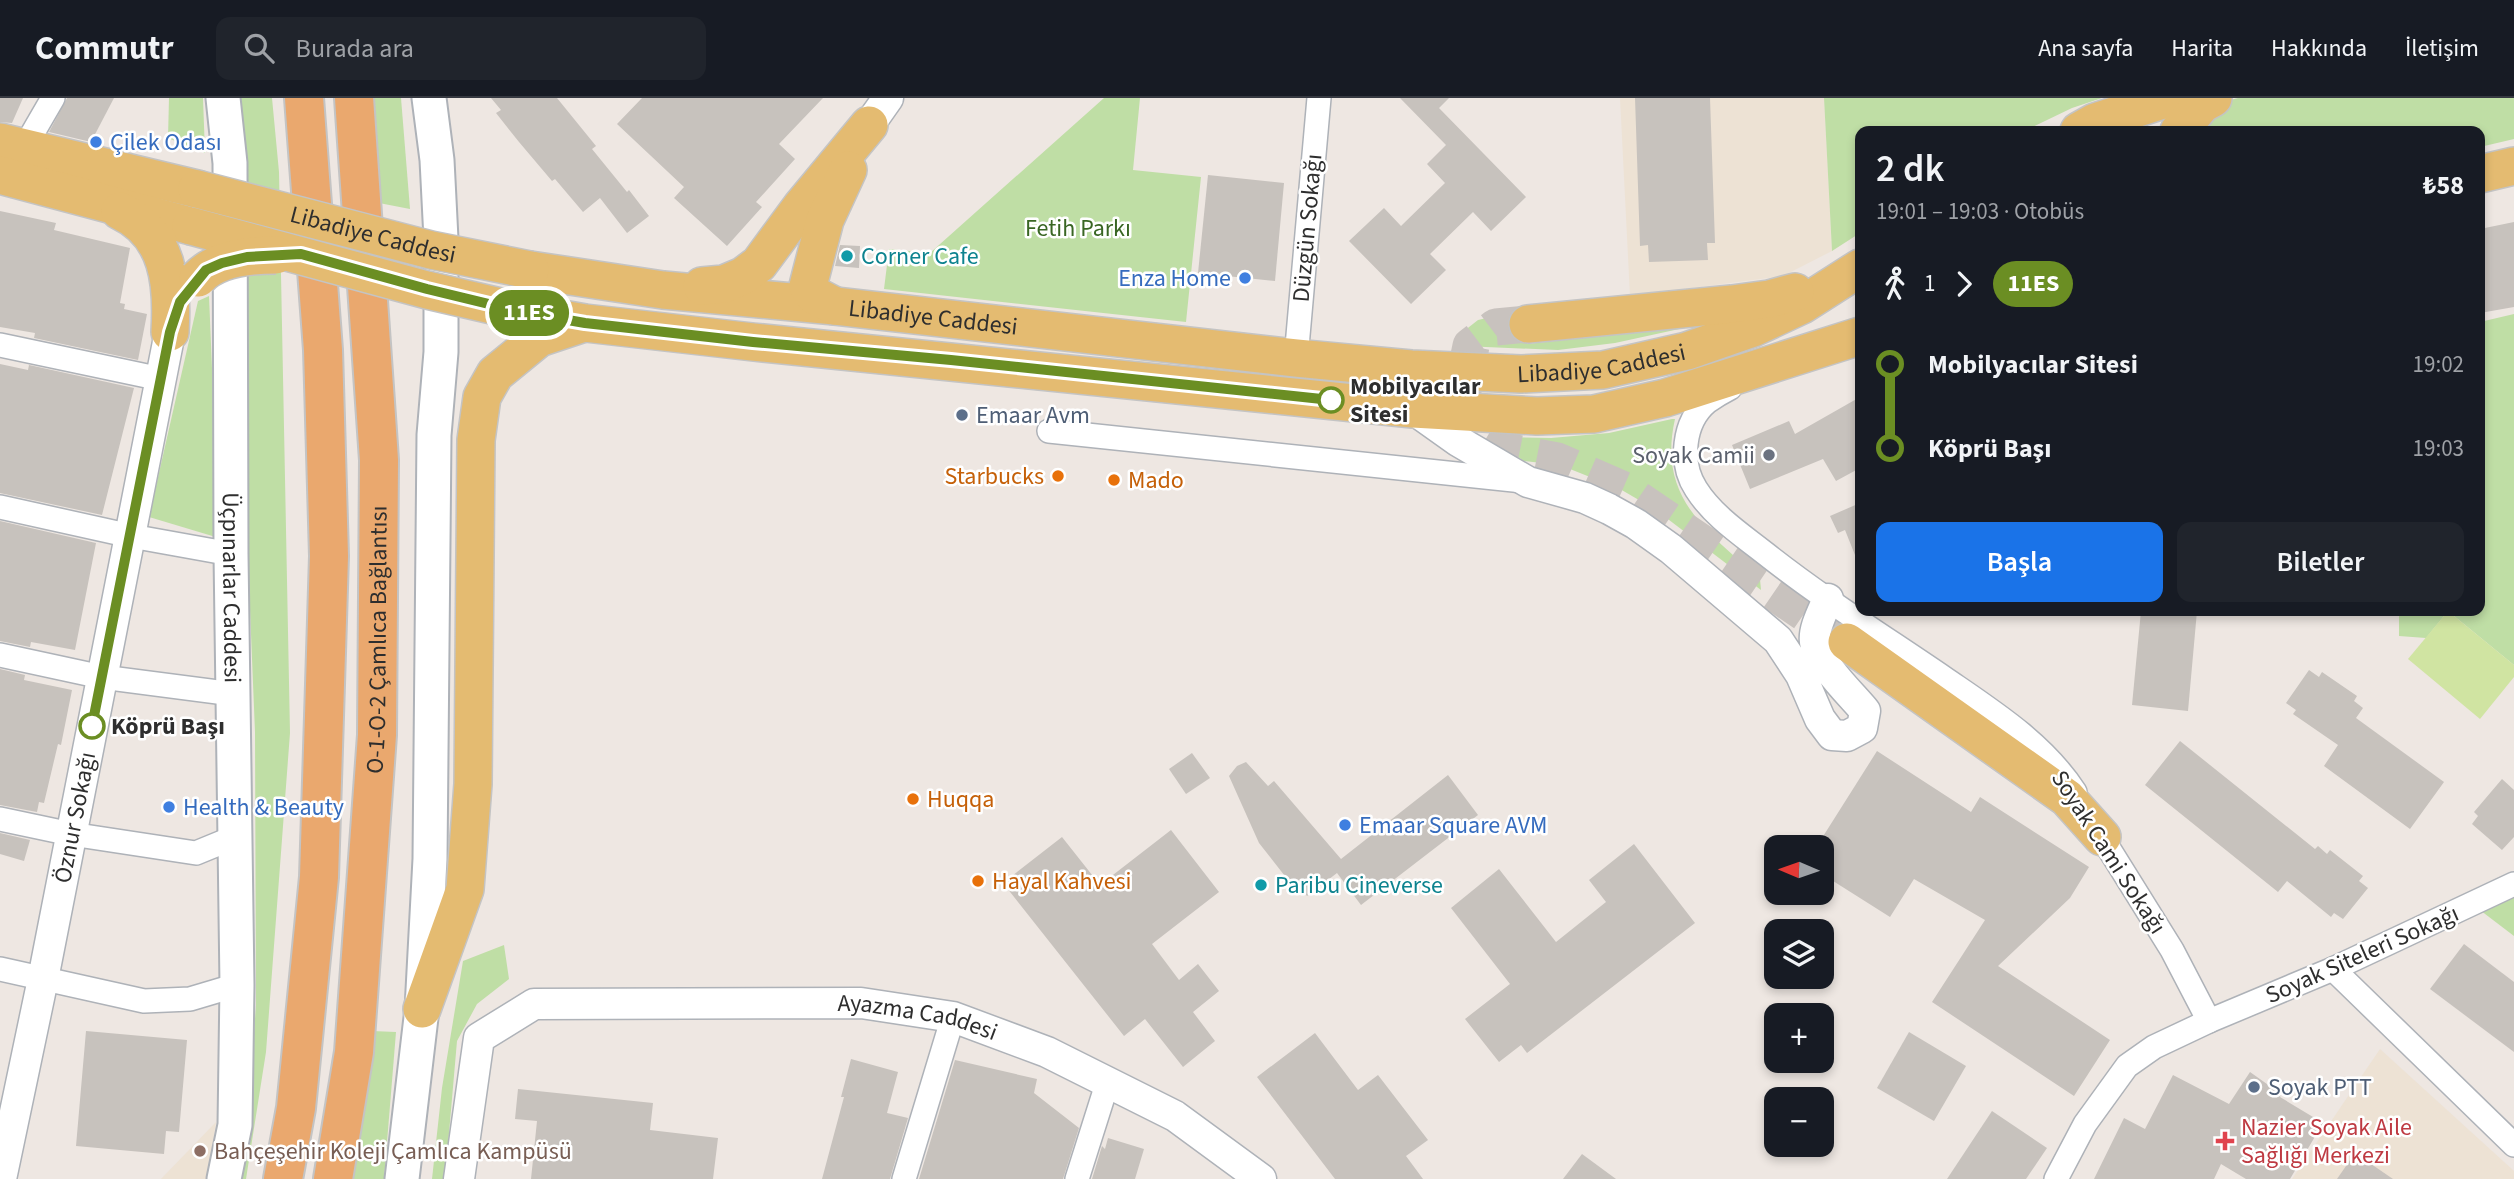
<!DOCTYPE html>
<html lang="tr">
<meta charset="utf-8">
<style>
:root{--surface:#171b24;--page:#20242c;--text:#f1f3f6;--muted:#9ea1a6;--line:#363941;--accent:#1a73e8}
body{margin:0;font-family:"Source Sans 3",sans-serif;background:var(--page);color:var(--text);height:100vh;display:flex;flex-direction:column;font-size:26px;white-space:nowrap}
*{box-sizing:border-box;margin:0}
p{font-size:23px;color:var(--muted)}
.icon{flex:none;width:38px;height:38px;fill:none;stroke:currentColor;stroke-width:2;stroke-linecap:round;stroke-linejoin:round}
.map{position:relative;flex:1;overflow:hidden}
.side{position:absolute;left:1855px;top:28px;width:630px;height:490px;display:flex;flex-direction:column;background:var(--surface);border-radius:14px;box-shadow:0 4px 10px #0003}
.side>*{flex:none}
.badge{padding:0 14px;border-radius:23px;font-size:24px;line-height:46px}
.needle{width:46px;rotate:272deg}
.buttons{position:absolute;left:1764px;top:737px;display:grid;gap:14px}
.buttons a{display:grid;place-items:center;width:70px;height:70px;border-radius:14px;background:var(--surface);box-shadow:0 4px 10px #0003;font-size:35px}
.map>.badge{position:absolute;translate:-50% -50%;box-shadow:0 0 0 4px #fff}
.legs{display:flex;align-items:center;gap:10px;height:77px;padding:0 21px;font-size:23px}
.legs p{margin-inline-start:auto}
.head{display:flex;align-items:center;justify-content:space-between;height:119px;padding:0 21px}
h1{font-size:38px;font-weight:600;line-height:52px}
.cta{display:flex;gap:14px;margin-top:auto;padding:14px 21px}
.cta a{flex:1;height:80px;border-radius:14px;background:var(--accent);color:#fff;font-size:28px;font-weight:600;line-height:80px;text-align:center}
.cta a+a{background:var(--page);color:var(--text)}
ul{padding:0 21px;list-style:none}
li{display:flex;align-items:center;gap:24px;height:84px;font-size:26px}
li i{display:grid;place-items:center;width:10px;height:100%;margin:0 9px;background:currentColor}
li i::after{content:'';width:18px;height:18px;margin:-9px;border:5px solid;border-radius:50%;background:var(--surface)}
li p{margin-inline-start:auto}
li:first-child i{background:linear-gradient(#0000 50%,currentColor 0)}
li:last-child i{background:linear-gradient(currentColor 50%,#0000 0)}
header{display:flex;align-items:center;gap:42px;box-sizing:border-box;height:98px;padding:0 35px;background:var(--surface);border-bottom:2px solid var(--line)}
header strong{font-size:33px}
nav{display:flex;gap:38px;margin-inline-start:auto;font-size:24px}
.search{width:490px;height:63px;background:var(--page);display:flex;align-items:center;gap:18px;box-sizing:border-box;padding:0 24px;border-radius:14px;color:var(--muted);font-size:26px}
.map>svg:first-child{display:block}
</style>
<header>
<strong>Commutr</strong>
<div class="search"><svg class="icon" aria-label="search" viewBox="0 0 24 24"><circle cx="10" cy="10" r="6"/><path d="M15 15l6 6"/></svg>Burada ara</div>
<nav><a>Ana sayfa</a><a>Harita</a><a>Hakkında</a><a>İletişim</a></nav>
</header>
<div class="map">
<svg width="2514" height="1081" viewBox="0 0 2514 1081">
<rect width="100%" height="100%" fill="#eee7e2"/>
<g fill="#ede2d4">
<polygon points="1620,0 1824,0 1832,153 1783,178 1630,198"/>
<polygon points="2380,951 2514,1073 2514,1081 2292,1081"/>
<polygon points="216,1024 207,1081 161,1081"/>
</g>
<g fill="#bfdea5">
<polygon points="169,0 203,0 205,55 168,40"/>
<polygon points="234,0 272,0 279,74 290,635 266,954 246,1081 237,1081 247,1031 256,907 255,634 242,316"/>
<polygon points="370,0 401,0 410,111 379,105"/>
<polygon points="1104,0 1140,0 1133,72 1201,79 1186,224 884,191 889,151 930,155"/>
<polygon points="1824,0 2102,0 2072,10 2024,33 1860,33 1860,135 1832,153"/>
<polygon points="2238,0 2514,0 2514,41 2480,49 2480,33 2193,33 2223,4"/>
<polygon points="209,198 219,440 149,419 198,203"/>
<polygon points="1521,212 1527,246 1693,228 1615,245 1558,252 1463,248 1464,233 1478,222"/>
<polygon points="2514,216 2514,567 2448,513 2426,540 2399,538 2399,513 2480,513 2480,224"/>
<path d="M 1672,321 L 1675,321 C 1657,400 1707,433 1760,481 L 1761,492 L 1656,412 L 1620,391 L 1560,367 L 1524,363 L 1489,339 L 1551,340 L 1609,335 Z"/>
<polygon points="2514,786 2514,838 2472,806"/>
<polygon points="504,847 509,881 477,906 457,943 445,1081 432,1081 442,990 463,863"/>
<polygon points="372,933 396,934 384,1081 351,1081"/>
</g>
<polygon fill="#d0e4a2" points="2448,513 2514,567 2514,579 2480,621 2408,561"/>
<g fill="#c7c2bd">
<polygon points="0,0 23,0 12,25 0,24"/>
<polygon points="67,0 114,0 91,44 49,34"/>
<polygon points="491,0 557,0 596,48 592,51 627,94 629,92 649,118 627,135 600,100 583,114 555,81 552,83 519,44 496,15 501,12"/>
<polygon points="642,0 823,0 779,46 795,61 756,104 762,109 727,148 674,100 684,89 617,26"/>
<polygon points="1400,0 1449,0 1439,10 1526,99 1491,133 1473,114 1430,156 1446,172 1411,206 1349,143 1384,110 1401,128 1445,85 1427,66 1446,47"/>
<polygon points="1635,0 1710,0 1715,145 1707,145 1708,162 1649,164 1648,147 1640,148"/>
<polygon points="1208,77 1284,85 1275,183 1198,175"/>
<polygon points="0,113 56,125 54,132 130,150 120,205 125,206 124,211 147,216 138,262 34,240 35,235 0,229"/>
<polygon points="2514,124 2514,209 2480,215 2480,131"/>
<polygon points="840,147 860,148 859,170 835,168"/>
<polygon points="0,266 28,272 29,267 134,290 102,417 0,395"/>
<polygon points="1860,299 1860,370 1836,383 1823,361 1750,391 1732,347 1789,323 1795,336"/>
<polygon points="1860,405 1860,467 1859,467 1845,432 1838,435 1830,418"/>
<polygon points="0,423 96,445 75,552 31,544 30,549 0,543"/>
<polygon points="2141,513 2197,513 2188,613 2132,607"/>
<polygon points="0,571 25,577 24,582 72,592 61,647 58,646 44,705 39,704 37,714 0,707"/>
<polygon points="2309,572 2319,579 2322,574 2357,598 2354,603 2363,610 2356,620 2444,684 2410,731 2324,668 2338,647 2293,616 2296,612 2286,605"/>
<polygon points="2180,643 2315,751 2318,748 2327,756 2330,752 2363,778 2359,783 2368,790 2343,821 2334,815 2331,819 2287,783 2278,794 2145,687"/>
<polygon points="1877,653 1971,714 1980,699 2089,769 2070,800 1998,868 2110,942 2074,998 1932,904 1985,822 1914,781 1890,819 1822,776 1822,740"/>
<polygon points="1192,655 1210,680 1186,696 1169,671"/>
<polygon points="1246,664 1268,688 1274,683 1341,761 1448,677 1478,717 1361,807 1337,775 1307,798 1303,793 1299,796 1259,745 1229,678 1237,668"/>
<polygon points="2502,681 2514,692 2514,739 2502,752 2472,726 2478,718 2474,714"/>
<polygon points="1171,732 1219,794 1152,846 1179,882 1198,866 1219,893 1193,914 1215,943 1183,969 1145,921 1124,938 1003,785 1062,739 1100,787"/>
<polygon points="0,735 30,742 24,763 0,756"/>
<polygon points="1634,746 1695,825 1527,955 1521,947 1499,964 1465,921 1510,886 1451,810 1499,771 1556,844 1606,804 1589,782"/>
<polygon points="2464,846 2514,884 2514,954 2430,891"/>
<polygon points="86,933 187,942 179,1034 166,1033 164,1056 76,1048"/>
<polygon points="1909,934 1966,968 1934,1023 1877,990"/>
<polygon points="1315,935 1358,992 1378,977 1428,1042 1406,1058 1423,1081 1335,1081 1257,979"/>
<polygon points="851,961 898,974 887,1015 908,1020 890,1081 822,1081 844,999 841,999"/>
<polygon points="955,962 1037,981 1034,995 1079,1030 1063,1081 919,1081"/>
<polygon points="2250,974 2281,996 2280,999 2323,1025 2290,1081 2246,1081 2221,1066 2214,1081 2094,1081 2124,1020 2145,1031 2173,977 2229,1006"/>
<polygon points="518,991 653,1005 650,1032 718,1040 713,1081 531,1081 537,1023 515,1021"/>
<polygon points="1992,1013 2047,1050 2026,1081 1947,1081"/>
<polygon points="1108,1040 1144,1051 1135,1081 1092,1081 1102,1048 1105,1051"/>
<polygon points="2355,1055 2393,1081 2337,1081"/>
<polygon points="1582,1056 1616,1081 1563,1081"/>
</g>
<g fill="none" stroke-linecap="round" stroke-linejoin="round">
<polyline stroke="#c8c2be" stroke-width="37" stroke-dasharray="37 18" stroke-linecap="butt" points="1528,226 1496,229 1471,248 1463,287 1463,305 1479,337 1506,353 1557,363 1624,392 1847,544"/>
<g stroke="#aeb2b8" stroke-width="26">
<g id="minor">
<polyline points="24,50 53,0"/>
<polyline points="0,247 161,281"/>
<polyline points="1296,260 1319,0"/>
<path d="M 1730,290 C 1722,294 1714,299 1707,304 C 1683,324 1679,365 1696,391 C 1713,418 1742,437 1766,456 C 1823,501 1884,539 1944,580 C 1992,613 2043,645 2075,694"/>
<polyline points="1049,333 1523,383"/>
<polyline points="0,409 131,438 231,456"/>
<polyline points="0,557 102,579 233,596"/>
<polyline points="0,721 71,736 196,755 235,739"/>
<polyline points="0,871 144,903 190,901 237,887"/>
<polyline points="2333,871 2514,1047"/>
<polyline points="2209,923 2333,871 2514,786"/>
<polyline points="904,1081 953,919"/>
<polyline points="1077,1081 1108,983"/>
<polyline points="2056,1081 2085,1026 2127,968 2154,949 2209,923 2172,852 2096,730"/>
</g>
</g>
<g stroke="#aeb2b8" stroke-width="33">
<g id="tertiary">
<polyline points="869,27 888,0"/>
<path d="M 1413,311 L 1458,343 L 1528,384 L 1585,400 L 1609,411 L 1636,426 L 1671,451 L 1778,542 L 1801,577 L 1820,621 L 1832,637 L 1847,638 L 1862,630 L 1865,613 C 1851,596 1819,566 1815,544 C 1813,531 1823,513 1828,501"/>
<path id="s1" d="M 1,1081 L 43,881 L 170,234"/>
<path id="s2" d="M 459,1081 L 479,940 L 534,906 L 861,905 L 953,919 L 1047,954 L 1175,1018 L 1261,1081"/>
</g>
</g>
<g stroke="#aeb2b8" stroke-width="37">
<g id="secondary">
<path id="s3" d="M 223,0 L 230,65 L 231,456 L 237,887 L 235,1027 L 224,1081"/>
<polyline points="402,1081 422,911 430,761 434,337 441,254 441,141 437,62 429,0"/>
</g>
</g>
<g stroke="#c4c4c4" stroke-width="40">
<g id="primary">
<polyline points="2079,33 2095,24 2169,0"/>
<polyline points="2179,33 2202,6 2213,0"/>
<polyline points="0,44 197,91"/>
<polyline points="2480,76 2514,68"/>
<polyline points="0,77 191,128"/>
<path d="M 120,113 C 169,136 173,186 170,234"/>
<path id="s4" d="M 530,172 L 663,192 L 835,208 L 1296,260 L 1411,271 L 1521,276 L 1603,272 L 1687,253 L 1753,230 L 1802,207 L 1860,170"/>
<polyline points="702,188 724,186 743,178 759,166 801,109 869,27"/>
<polyline points="835,208 814,197 808,188 825,122 848,72"/>
<polyline points="522,214 585,225 753,244 1413,311 1537,318 1594,316 1665,300 1860,238"/>
<polyline points="1528,226 1732,206 1769,201 1795,194"/>
<polyline points="1847,544 2067,700 2102,739"/>
<polyline points="422,911 465,791 473,686 476,342 482,299 495,276 539,240 581,226"/>
</g>
</g>
<g stroke="#c4c4c4" stroke-width="42">
<g id="trunk">
<polyline points="283,1081 296,1010 319,779 329,458 323,252 304,0"/>
<path id="s5" d="M 333,1081 L 354,954 L 377,637 L 379,362 L 354,0"/>
</g>
</g>
<use href="#minor" stroke="#fff" stroke-width="23"/>
<use href="#tertiary" stroke="#fff" stroke-width="30"/>
<use href="#secondary" stroke="#fff" stroke-width="33"/>
<use href="#primary" stroke="#e4bb71" stroke-width="37"/>
<use href="#trunk" stroke="#eaa86e" stroke-width="38"/>
<g stroke="#c4c4c4" stroke-width="40" stroke-linecap="butt">
<g id="primary-bridge">
<path id="s6" d="M 197,91 L 431,152 L 530,172"/>
<polyline points="191,128 427,192 522,214"/>
<path d="M 198,180 C 216,160 250,157 276,157"/>
</g>
</g>
<use href="#primary-bridge" stroke="#e4bb71" stroke-width="37"/>
</g>
<g fill="none" stroke-linecap="round" stroke-linejoin="round">
<g stroke="#fff" stroke-width="16">
<polyline id="line-1" points="92,628 170,234 180,204 206,172 222,165 247,159 301,156 427,191 522,214 585,225 753,244 951,262 1331,302"/>
</g>
<use href="#line-1" stroke="#6b8e23" stroke-width="10"/>
</g>
<g fill="#3f7fe0" stroke="#fff" stroke-width="2.5">
<circle cx="96" cy="44" r="7"/>
<circle cx="1245" cy="180" r="7"/>
<circle cx="169" cy="709" r="7"/>
<circle cx="1345" cy="727" r="7"/>
</g>
<g fill="#0f9aa8" stroke="#fff" stroke-width="2.5">
<circle cx="847" cy="158" r="7"/>
<circle cx="1261" cy="787" r="7"/>
</g>
<g fill="#fff" stroke="#6b8e23" stroke-width="3.5">
<circle cx="1331" cy="302" r="12"/>
<circle cx="92" cy="628" r="12"/>
</g>
<g fill="#5c6f8a" stroke="#fff" stroke-width="2.5">
<circle cx="962" cy="317" r="7"/>
<circle cx="2254" cy="989" r="7"/>
</g>
<circle fill="#6b7280" stroke="#fff" stroke-width="2.5" cx="1769" cy="357" r="7"/>
<g fill="#e8710a" stroke="#fff" stroke-width="2.5">
<circle cx="1058" cy="378" r="7"/>
<circle cx="1114" cy="382" r="7"/>
<circle cx="913" cy="701" r="7"/>
<circle cx="978" cy="783" r="7"/>
</g>
<path fill="#e0444e" stroke="#fff" stroke-width="2.5" d="M2221.5 1032.5h7v7h7v7h-7v7h-7v-7h-7v-7h7z"/>
<circle fill="#8d6e63" stroke="#fff" stroke-width="2.5" cx="200" cy="1053" r="7"/>
<g text-anchor="middle" stroke-width="5" stroke-linejoin="round" paint-order="stroke">
<g font-size="24" fill="#366cbe" stroke="#fff" text-anchor="start">
<text x="110" y="52">Çilek Odası</text>
<text x="1231" y="188" text-anchor="end">Enza Home</text>
<text x="183" y="717">Health &amp; Beauty</text>
<text x="1359" y="735">Emaar Square AVM</text>
</g>
<g font-size="24" fill="#396623" stroke="#fff">
<text x="1078" y="138">Fetih Parkı</text>
</g>
<g font-size="24" fill="#2e2e2e" stroke="#fff">
<text transform="translate(1307 130) rotate(-85)" y="8">Düzgün Sokağı</text>
<text dy="8" stroke="none"><textPath href="#s6" startOffset="182">Libadiye Caddesi</textPath></text>
<text dy="8" stroke="none"><textPath href="#s4" startOffset="406">Libadiye Caddesi</textPath></text>
<text dy="8" stroke="none"><textPath href="#s4" startOffset="1078">Libadiye Caddesi</textPath></text>
<text dy="8" stroke="none"><textPath href="#s3" startOffset="490">Üçpınarlar Caddesi</textPath></text>
<text dy="8" stroke="none"><textPath href="#s5" startOffset="542">O-1-O-2 Çamlıca Bağlantısı</textPath></text>
<text dy="8" stroke="none"><textPath href="#s1" startOffset="369">Öznur Sokağı</textPath></text>
<text transform="translate(2109 754) rotate(57)" y="8">Soyak Cami Sokağı</text>
<text transform="translate(2362 856) rotate(-24)" y="8">Soyak Siteleri Sokağı</text>
<text dy="8" stroke="none"><textPath href="#s2" startOffset="592">Ayazma Caddesi</textPath></text>
</g>
<g font-size="24" fill="#0d838f" stroke="#fff" text-anchor="start">
<text x="861" y="166">Corner Cafe</text>
<text x="1275" y="795">Paribu Cineverse</text>
</g>
<g font-size="24" font-weight="bold" fill="#2e2e2e" stroke="#fff" text-anchor="start">
<text x="1350" y="296">Mobilyacılar<tspan x="1350" dy="28">Sitesi</tspan></text>
<text x="111" y="636">Köprü Başı</text>
</g>
<g font-size="24" fill="#4e5e75" stroke="#fff" text-anchor="start">
<text x="976" y="325">Emaar Avm</text>
<text x="2268" y="997">Soyak PTT</text>
</g>
<g font-size="24" fill="#5b616d" stroke="#fff" text-anchor="end">
<text x="1755" y="365">Soyak Camii</text>
</g>
<g font-size="24" fill="#c56008" stroke="#fff" text-anchor="start">
<text x="1044" y="386" text-anchor="end">Starbucks</text>
<text x="1128" y="390">Mado</text>
<text x="927" y="709">Huqqa</text>
<text x="992" y="791">Hayal Kahvesi</text>
</g>
<g font-size="24" fill="#be3a42" stroke="#fff" text-anchor="start">
<text x="2241" y="1037">Nazier Soyak Aile<tspan x="2241" dy="28">Sağlığı Merkezi</tspan></text>
</g>
<g font-size="24" fill="#785e54" stroke="#fff" text-anchor="start">
<text x="214" y="1061">Bahçeşehir Koleji Çamlıca Kampüsü</text>
</g>
</g>
</svg>
<div class="buttons">
<a><svg class="needle" viewBox="-14 -14 28 28"><path d="M0-13l5 13h-10z" fill="#e53935"/><path d="M0 13l5-13h-10z" fill="#9ea1a6"/></svg></a>
<a><svg class="icon" aria-label="layers" viewBox="0 0 24 24"><path d="M12 4l9 5-9 5-9-5zM3 14l9 5 9-5"/></svg></a>
<a>+</a>
<a>−</a>
</div>
<b class="badge" style="left:529px;top:215px;background:#6b8e23;color:#fff">11ES</b>
<section class="side">
<div class="head"><div><h1>2 dk</h1><p>19:01 – 19:03 · Otobüs</p></div><b>₺58</b></div>
<div class="legs"><svg class="icon" aria-label="walk" viewBox="0 0 24 24"><circle cx="13" cy="4" r="2"/><path d="M13 8l-2 6 4 7M11 14l-3 7M7 12l3-4h3l4 4"/></svg>1<svg class="icon" aria-label="forward" viewBox="0 0 24 24"><path d="M9 5l7 7-7 7"/></svg><b class="badge" style="background:#6b8e23;color:#fff">11ES</b></div>
<ul>
<li><i style="color:#6b8e23"></i><b>Mobilyacılar Sitesi</b><p>19:02</p></li>
<li><i style="color:#6b8e23"></i><b>Köprü Başı</b><p>19:03</p></li>
</ul>
<div class="cta"><a>Başla</a><a>Biletler</a></div>
</section>
</div>
